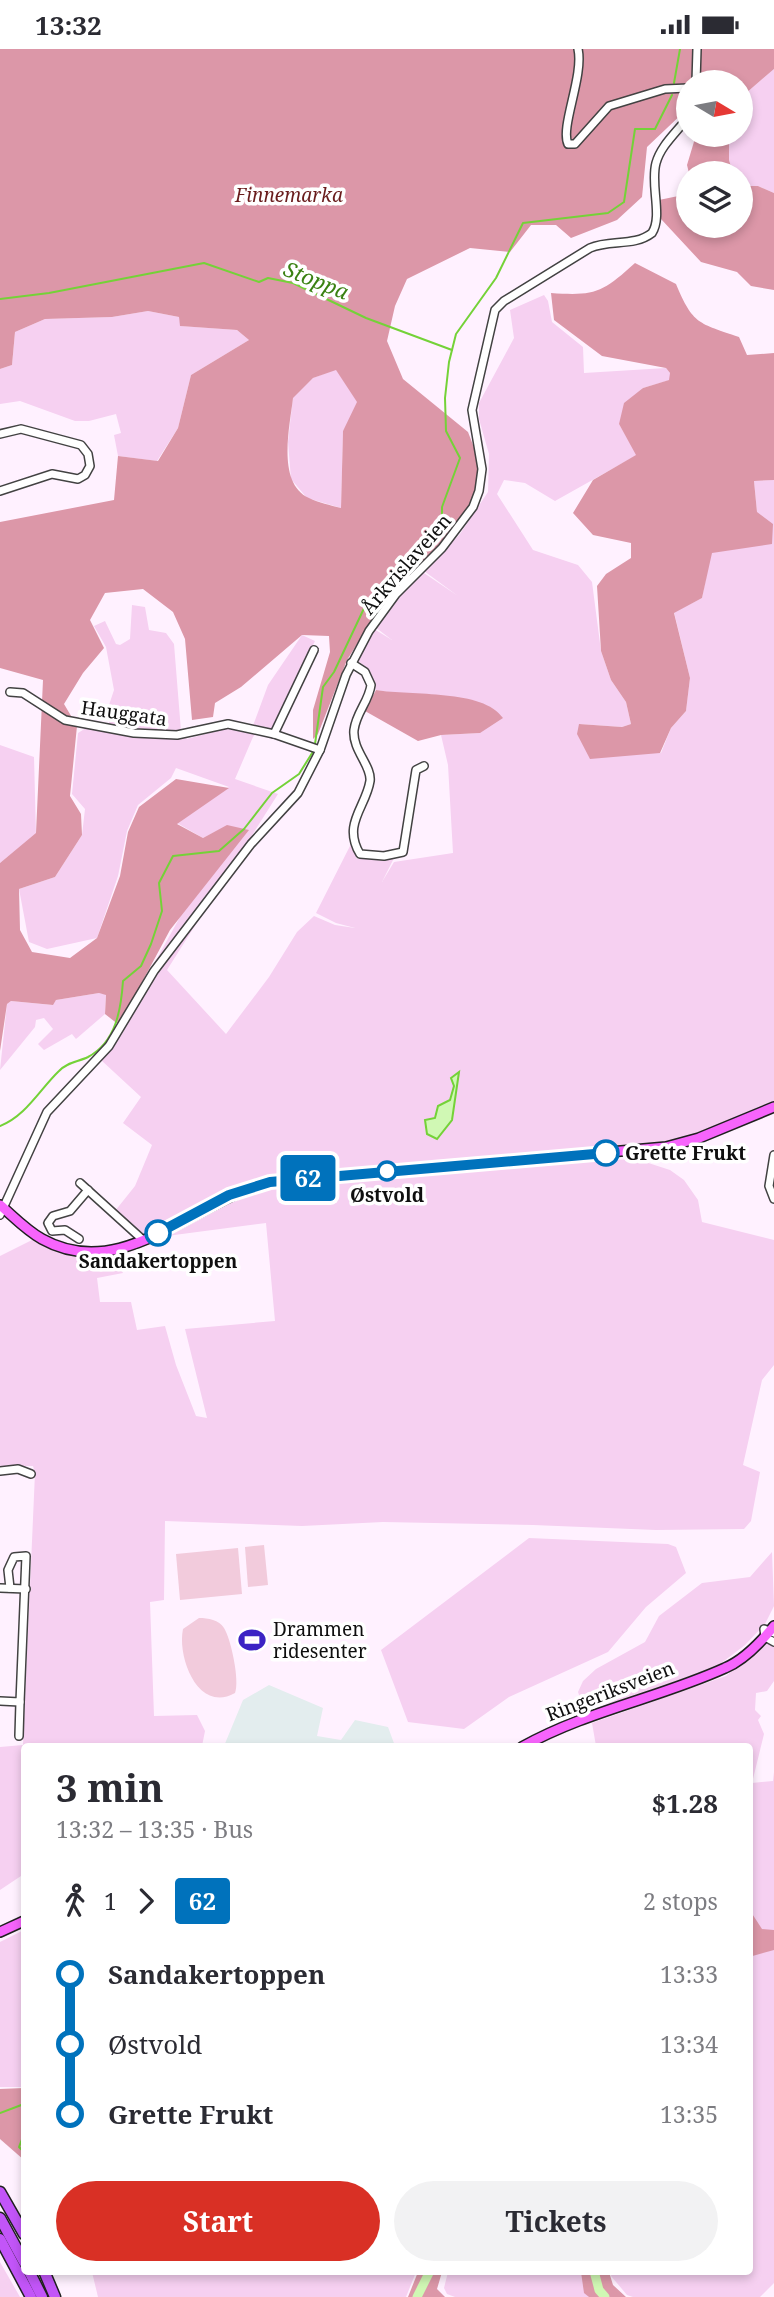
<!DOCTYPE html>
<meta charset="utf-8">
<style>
:root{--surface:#fff;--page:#f2f2f3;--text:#2b2b33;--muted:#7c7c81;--accent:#d93025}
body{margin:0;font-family:"Noto Serif",serif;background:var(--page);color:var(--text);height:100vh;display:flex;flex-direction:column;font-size:26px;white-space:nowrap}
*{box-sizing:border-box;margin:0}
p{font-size:23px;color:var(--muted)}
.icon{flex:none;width:38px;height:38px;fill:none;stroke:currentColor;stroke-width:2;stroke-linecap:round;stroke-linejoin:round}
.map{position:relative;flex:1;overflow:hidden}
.sheet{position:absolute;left:21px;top:1694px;width:732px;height:532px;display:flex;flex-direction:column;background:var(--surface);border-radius:7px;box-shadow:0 4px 10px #0003}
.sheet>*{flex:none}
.badge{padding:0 14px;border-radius:5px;font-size:24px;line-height:46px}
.needle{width:46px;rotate:100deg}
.fabs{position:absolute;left:676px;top:21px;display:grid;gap:14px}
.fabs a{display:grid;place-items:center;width:77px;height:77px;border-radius:50%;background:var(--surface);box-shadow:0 4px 10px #0003;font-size:35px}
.map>.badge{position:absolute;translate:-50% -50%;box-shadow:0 0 0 4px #fff}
.legs{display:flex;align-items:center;gap:10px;height:77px;padding:0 35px;font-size:23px}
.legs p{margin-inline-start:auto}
.headline{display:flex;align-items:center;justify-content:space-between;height:119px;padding:0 35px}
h1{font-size:38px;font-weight:700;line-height:52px}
.action{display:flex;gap:14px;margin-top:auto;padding:14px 35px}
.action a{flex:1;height:80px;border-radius:42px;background:var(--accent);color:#fff;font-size:28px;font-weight:700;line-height:80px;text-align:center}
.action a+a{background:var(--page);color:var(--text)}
ul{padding:0 35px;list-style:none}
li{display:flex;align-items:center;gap:24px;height:70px;font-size:26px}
li i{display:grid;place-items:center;width:10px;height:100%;margin:0 9px;background:currentColor}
li i::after{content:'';width:18px;height:18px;margin:-9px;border:5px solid;border-radius:50%;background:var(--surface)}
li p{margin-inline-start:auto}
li:first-child i{background:linear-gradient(#0000 50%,currentColor 0)}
li:last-child i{background:linear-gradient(currentColor 50%,#0000 0)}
.status{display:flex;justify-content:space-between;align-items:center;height:49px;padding:0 35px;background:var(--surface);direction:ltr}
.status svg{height:19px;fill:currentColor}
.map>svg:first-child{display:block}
</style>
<div class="status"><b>13:32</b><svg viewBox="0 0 49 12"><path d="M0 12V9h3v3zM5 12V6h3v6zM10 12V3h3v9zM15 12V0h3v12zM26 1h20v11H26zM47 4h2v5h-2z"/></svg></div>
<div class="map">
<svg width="774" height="2248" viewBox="0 0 774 2248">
<rect width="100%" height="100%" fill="#fff1ff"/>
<polygon fill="#e3edee" points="269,1636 323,1659 317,1687 341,1691 355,1671 388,1678 395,1697 224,1697 243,1651"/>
<g fill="#f6d0f1">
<polygon points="774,20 774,144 758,137 740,137 740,124 733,124 729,111 729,86 740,86 740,57 745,45"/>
<polygon points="544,246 548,252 552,273 583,298 584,324 666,319 670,324 670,331 643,339 619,375 637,406 555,452 525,434 504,431 497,445 533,501 578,516 592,533 601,602 611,631 626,653 631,675 622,678 579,675 661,704 671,679 686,662 690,629 674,563 702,549 711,504 757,463 754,432 774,431 774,1057 677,1093 518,1115 636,1110 670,1121 684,1131 698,1151 702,1173 774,1191 774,1316 762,1331 743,1416 760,1423 751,1472 744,1480 656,1481 533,1476 383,1473 302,1477 165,1472 164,1551 150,1553 154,1667 197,1666 205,1682 202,1697 24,1698 24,1825 0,1841 0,1698 23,1696 35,1424 33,1417 0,1417 0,1207 34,1190 73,1206 114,1206 123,1224 97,1229 100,1253 131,1253 137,1281 165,1277 176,1316 196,1367 207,1369 185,1280 275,1272 266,1174 144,1190 115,1162 135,1137 152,1096 123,1074 141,1048 101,1011 122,985 154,924 150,922 185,859 248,781 227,777 203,789 177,774 229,738 176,719 171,729 138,756 127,782 118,827 97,889 47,900 29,893 19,840 55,828 82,786 85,760 72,745 78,684 86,679 109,682 109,656 114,641 106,598 94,577 105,572 116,595 120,596 130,590 132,556 145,558 149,581 166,584 174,595 181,682 187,690 225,680 251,682 268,636 302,586 315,592 271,681 260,679 253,688 235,730 278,745 167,921 226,985 269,928 297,883 314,867 335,876 355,879 336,874 316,864 351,795 357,810 394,809 382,833 394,813 453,804 448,716 441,686 480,684 406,646 376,641 370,622 356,610 374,580 392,591 375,578 390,555 421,522 458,547 424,522 460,485 488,443 489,405 479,370 479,354 514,289 510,261"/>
<polygon points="148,262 179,268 181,277 237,281 249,291 191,326 178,379 157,412 118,407 114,386 121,384 116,365 89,372 75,372 20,352 0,355 0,320 12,316 15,283 45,270 112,268"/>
<polygon points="336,320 354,347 381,327 343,382 341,459 307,449 291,430 288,393 293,348 313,329"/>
<polygon points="0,696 34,708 36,785 0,814"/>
<polygon points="99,944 106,945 105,965 76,990 72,985 44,1001 38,995 53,980 44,969 36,971 35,978 0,1021 7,955 11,952 52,956 56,951"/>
<polygon points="529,1489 668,1495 676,1498 686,1524 646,1558 608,1603 509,1648 464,1680 408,1673 381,1601"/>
<polygon points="772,1503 774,1557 765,1575 745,1596 720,1615 704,1622 626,1650 584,1660 578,1643 583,1632 596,1620 645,1593 659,1567 702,1534 750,1528"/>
<polygon points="769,1594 774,1596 774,1632 767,1642 756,1644 755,1661 761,1667 758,1671 764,1685 752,1734 773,1732 774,1723 774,2234 760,2248 633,2248 627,2246 611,2227 613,2222 749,2222 749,1698 596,1697 592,1674 726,1627 762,1595"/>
<polygon points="24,1881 24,2038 0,2038 0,1893"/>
<polygon points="0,2213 20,2248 0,2248"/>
<polygon points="92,2223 92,2222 416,2223 406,2248 98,2248"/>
<polygon points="448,2223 581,2223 589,2248 455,2248 447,2245 444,2239"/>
</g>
<g fill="#dc97a8" fill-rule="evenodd">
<path d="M 0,0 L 774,0 L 774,20 L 745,45 L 740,57 L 740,33 L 688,33 L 688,63 L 686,61 L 647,98 L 642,148 L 617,171 L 571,189 L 556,176 L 531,176 L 510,203 L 470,199 L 407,230 L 395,257 L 387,292 L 403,330 L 468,383 L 478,409 L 479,434 L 468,462 L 451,485 L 382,555 L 347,611 L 318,685 L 313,690 L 313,661 L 330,603 L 329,587 L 302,586 L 241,638 L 215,654 L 213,668 L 192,671 L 185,590 L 173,563 L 143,540 L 105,544 L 90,571 L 104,599 L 83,624 L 64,655 L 77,677 L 70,747 L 81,765 L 82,786 L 55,828 L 19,840 L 20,881 L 32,903 L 70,909 L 97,889 L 120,827 L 128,783 L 139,758 L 176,730 L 229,739 L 177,775 L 203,789 L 227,776 L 249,781 L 170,881 L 119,976 L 105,965 L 106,946 L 99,944 L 56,951 L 53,956 L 11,952 L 7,955 L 0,1002 L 0,814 L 36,784 L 43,631 L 0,619 L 0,473 L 114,451 L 118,407 L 158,412 L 178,379 L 191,326 L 249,291 L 237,281 L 180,277 L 179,268 L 148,262 L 112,268 L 45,270 L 15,283 L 12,316 L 0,320 ZM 336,321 L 357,353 L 343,382 L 341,459 C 330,456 319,454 309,449 C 276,434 290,377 293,349 L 313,329 Z"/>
<polygon points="696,86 729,86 729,111 733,124 689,124 687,116"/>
<polygon points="740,137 758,137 774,144 774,241 751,237 737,223 701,213 661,170 659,151 688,145 688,177 740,177"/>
<path d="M 635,214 L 676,235 C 693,276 699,274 739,288 L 747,306 L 774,304 L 774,431 L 754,432 L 757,463 L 773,475 L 772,495 L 712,504 L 702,549 L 674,564 L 690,629 L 686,662 L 671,679 L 660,704 L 590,710 L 577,685 L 579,675 L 622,678 L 631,675 L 626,653 L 611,631 L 601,602 L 597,537 L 606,525 L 631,509 L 631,494 L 593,486 L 573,464 L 593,431 L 636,406 L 619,375 L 624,354 L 643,339 L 669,331 L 670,324 L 666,319 L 602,307 L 554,271 L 551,244 C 595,247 602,244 635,214 Z"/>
<path d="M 376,641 C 412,647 483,640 503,669 L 480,684 L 441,686 L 418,692 L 365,662 Z"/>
<polygon points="749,1860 762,1880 774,1881 774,1901 749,1908"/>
<polygon points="24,2039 24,2111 0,2090 0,2040"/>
<polygon points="418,2223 442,2223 437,2240 445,2248 408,2248"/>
<polygon points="581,2223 609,2223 613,2236 626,2248 589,2248 584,2244"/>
</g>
<g fill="#f2cbdc">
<polygon points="264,1496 268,1536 248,1538 245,1498"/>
<polygon points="238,1499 242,1545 180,1551 176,1505"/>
<path d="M 199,1569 C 208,1569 219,1571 224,1579 C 231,1590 240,1632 235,1644 C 198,1665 177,1608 183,1580 Z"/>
</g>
<polygon fill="#d0f8b4" stroke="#74d238" stroke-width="2" points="459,1023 452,1071 437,1090 427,1085 425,1071 435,1069 438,1057 450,1051 454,1037 451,1029"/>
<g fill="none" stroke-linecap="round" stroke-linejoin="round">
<g stroke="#74d238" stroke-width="2">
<polyline points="674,34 680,0"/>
<polyline points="0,250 49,244 204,214 259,233 268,229 293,234 366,269 452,301"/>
<polyline points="315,695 323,638 334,623 367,553 387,530 442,483 442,458 460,409 446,382 445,349 449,313 456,285 496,229 523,174 608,164 624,153 635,80 655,80 672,46"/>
<path d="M 0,1077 C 26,1067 40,1040 59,1022 C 67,1013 78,1013 88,1008 C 116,993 121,961 123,932 L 141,917 L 151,895 L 162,862 L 159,834 L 173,807 L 219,802 L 244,780 L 272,744 L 299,725 L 314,701"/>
<polyline points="0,2064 24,2055"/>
<polyline points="24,2085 19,2098 24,2103"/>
</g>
<g stroke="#d0f8b4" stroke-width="9">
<polyline points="594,2222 599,2241 605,2248"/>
<polyline points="417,2248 430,2222"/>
</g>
<g stroke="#424242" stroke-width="10">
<g id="minor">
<path d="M 578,0 C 584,27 560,78 568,95 L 575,95 L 609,57 L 665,40 L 688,39"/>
<polyline points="696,33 697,0"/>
<polyline points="0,385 21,380 81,396 88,405 90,417 85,426 78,430 52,425 0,442"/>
<path d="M 351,614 L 365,623 L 371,636 C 369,652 356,664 354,681 C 352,701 372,717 370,732 C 366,758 342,775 360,805 L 384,807 L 403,803 L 416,721 L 424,717"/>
<polyline points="10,643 23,644 65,671 134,684 177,686 228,675 274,685 320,701"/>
<polyline points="274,685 314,601"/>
<polyline points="774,1106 769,1137 774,1150"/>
<polyline points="80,1134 143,1191"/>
<path d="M 0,1166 L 47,1063 L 109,997 L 154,922 L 251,795 L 298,744 L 320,701 L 346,626 L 369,582 L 396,545 L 442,499 L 473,458 L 479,442 L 482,420 L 472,361 L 495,261 L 504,252 L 590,199 C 610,190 634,198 652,184 C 663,167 650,136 656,114 C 661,96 677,83 688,68"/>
<polyline points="79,1190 65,1181 52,1182 48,1174 53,1167 70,1162 88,1141"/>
<polyline points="0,1422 18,1420 31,1425"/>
<polyline points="0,1539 26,1540"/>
<polyline points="774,1584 764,1580 765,1588 774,1593"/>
<polyline points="0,1652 20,1653 26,1507 14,1508 8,1521 10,1539"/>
<polyline points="19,1687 20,1653"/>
</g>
</g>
<g stroke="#202020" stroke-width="12">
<g id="major">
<path d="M 0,1156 C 14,1168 26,1181 42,1190 C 122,1235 195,1151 270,1133 L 666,1098 L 699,1089 L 774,1058"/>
<path d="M 522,1698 C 586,1662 659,1649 725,1619 C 744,1611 761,1593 774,1577"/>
<polyline points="0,1883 24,1872"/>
</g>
</g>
<g stroke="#202020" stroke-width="13">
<g id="highway">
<polyline points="0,2143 24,2185"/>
<polyline points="0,2169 24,2213"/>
<polyline points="0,2190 31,2248"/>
<polyline points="29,2222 42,2248"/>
<polyline points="44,2222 55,2248"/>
</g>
</g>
<use href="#minor" stroke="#fff" stroke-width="7"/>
<use href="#major" stroke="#f764fc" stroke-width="9"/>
<use href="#highway" stroke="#c255f8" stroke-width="10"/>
</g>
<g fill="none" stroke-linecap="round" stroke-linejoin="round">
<g stroke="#fff" stroke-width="16">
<polyline id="line-1" points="158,1184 229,1146 270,1133 606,1104"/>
</g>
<use href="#line-1" stroke="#0072bc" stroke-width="10"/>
</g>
<defs>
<g id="stadium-bare" transform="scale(2.1)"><path d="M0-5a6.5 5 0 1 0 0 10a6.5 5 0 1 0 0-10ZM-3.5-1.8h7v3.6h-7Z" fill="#3c22c4" stroke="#fff" stroke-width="2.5" paint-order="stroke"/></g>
</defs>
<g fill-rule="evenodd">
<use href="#stadium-bare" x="252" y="1591"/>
</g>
<g fill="#fff" stroke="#0072bc" stroke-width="3.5">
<circle cx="606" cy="1104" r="12"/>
<circle cx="387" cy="1122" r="9"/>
<circle cx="158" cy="1184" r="12"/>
</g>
<g text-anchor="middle" stroke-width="7" stroke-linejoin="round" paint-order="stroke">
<g font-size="19" font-style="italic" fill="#691c1c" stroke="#fff">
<text x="289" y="153">Finnemarka</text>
</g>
<g font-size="19" fill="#0f0f0f" stroke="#fff">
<text transform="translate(406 515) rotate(-49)" y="7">Årkvislaveien</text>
<text transform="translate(124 664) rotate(8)" y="7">Hauggata</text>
<text transform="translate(610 1642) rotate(-21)" y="7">Ringeriksveien</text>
</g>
<g font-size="19" font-weight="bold" fill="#0f0f0f" stroke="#fff">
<text x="625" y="1111" text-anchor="start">Grette Frukt</text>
<text x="387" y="1153">Østvold</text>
<text x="158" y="1219">Sandakertoppen</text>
</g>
<g font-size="19" fill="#0f0f0f" stroke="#fff" text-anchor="start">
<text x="273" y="1587">Drammen<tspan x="273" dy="22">ridesenter</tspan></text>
</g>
<g font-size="21" font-style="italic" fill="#3a8112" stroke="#fff">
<text transform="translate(316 232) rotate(22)" y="7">Stoppa</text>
</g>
</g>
</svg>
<div class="fabs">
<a><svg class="needle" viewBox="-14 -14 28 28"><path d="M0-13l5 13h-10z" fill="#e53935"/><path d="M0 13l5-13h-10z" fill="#7c7c81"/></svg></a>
<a><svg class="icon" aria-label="layers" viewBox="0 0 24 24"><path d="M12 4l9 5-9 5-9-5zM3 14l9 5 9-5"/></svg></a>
</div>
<b class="badge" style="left:308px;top:1129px;background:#0072bc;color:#fff">62</b>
<section class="sheet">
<div class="headline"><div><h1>3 min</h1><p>13:32 – 13:35 · Bus</p></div><b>$1.28</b></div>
<div class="legs"><svg class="icon" aria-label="walk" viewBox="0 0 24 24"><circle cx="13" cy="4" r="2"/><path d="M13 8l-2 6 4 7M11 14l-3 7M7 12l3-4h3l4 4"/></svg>1<svg class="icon" aria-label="forward" viewBox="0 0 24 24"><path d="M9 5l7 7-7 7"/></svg><b class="badge" style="background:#0072bc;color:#fff">62</b><p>2 stops</p></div>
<ul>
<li><i style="color:#0072bc"></i><b>Sandakertoppen</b><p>13:33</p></li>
<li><i style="color:#0072bc"></i><span>Østvold</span><p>13:34</p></li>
<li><i style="color:#0072bc"></i><b>Grette Frukt</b><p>13:35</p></li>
</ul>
<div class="action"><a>Start</a><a>Tickets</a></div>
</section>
</div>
